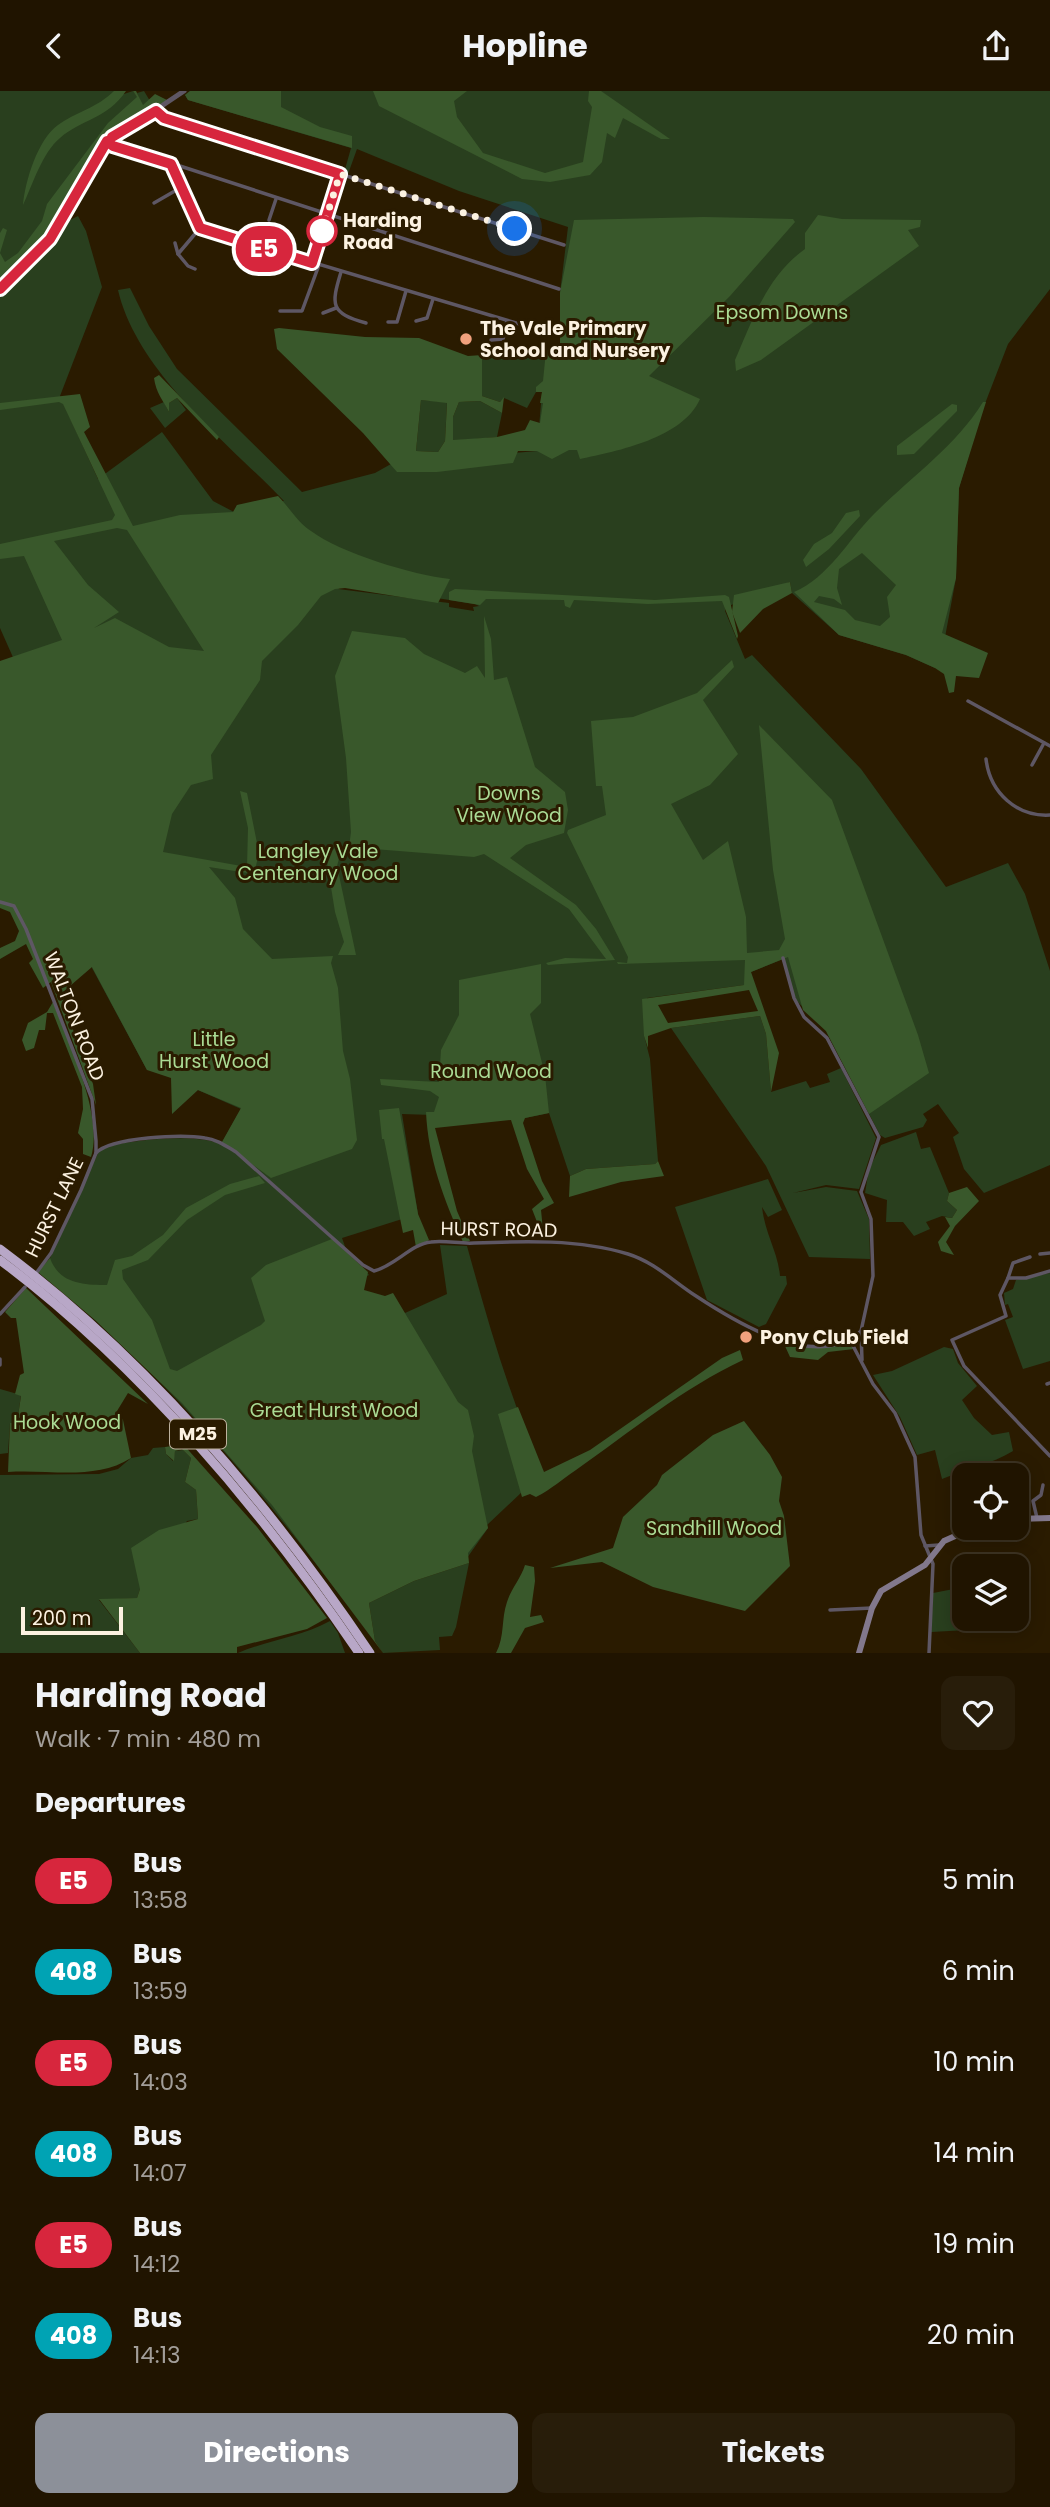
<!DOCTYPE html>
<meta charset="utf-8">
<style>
:root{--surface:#201400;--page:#281d0a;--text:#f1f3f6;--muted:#a29e99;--line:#3d3322;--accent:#8c9099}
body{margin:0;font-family:Poppins,sans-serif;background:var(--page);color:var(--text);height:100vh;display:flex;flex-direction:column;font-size:26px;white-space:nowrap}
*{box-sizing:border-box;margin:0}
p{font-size:23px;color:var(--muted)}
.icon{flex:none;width:38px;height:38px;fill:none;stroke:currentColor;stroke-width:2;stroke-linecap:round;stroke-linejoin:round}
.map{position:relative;height:1562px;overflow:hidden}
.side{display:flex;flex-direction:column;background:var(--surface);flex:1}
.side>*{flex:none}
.badge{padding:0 14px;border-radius:23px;font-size:24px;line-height:46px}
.tools{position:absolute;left:952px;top:1372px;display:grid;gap:14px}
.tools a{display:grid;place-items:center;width:77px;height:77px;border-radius:14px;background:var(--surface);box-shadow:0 4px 18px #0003,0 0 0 2px var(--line);font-size:35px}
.scale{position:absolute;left:21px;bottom:18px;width:102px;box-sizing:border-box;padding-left:7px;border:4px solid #fcf2e1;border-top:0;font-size:19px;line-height:24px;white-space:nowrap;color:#fcf2e1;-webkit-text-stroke:5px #2a1b00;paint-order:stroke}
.you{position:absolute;width:35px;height:35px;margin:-18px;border:5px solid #fff;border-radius:50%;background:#1a73e8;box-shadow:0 0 0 10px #1a73e833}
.map>.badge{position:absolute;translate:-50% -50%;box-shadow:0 0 0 4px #fff}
h2{padding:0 35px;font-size:26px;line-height:63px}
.round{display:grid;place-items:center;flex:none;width:74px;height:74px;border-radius:14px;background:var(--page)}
.overview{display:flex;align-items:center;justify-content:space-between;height:119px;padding:0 35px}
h1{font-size:33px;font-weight:700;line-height:52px}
.action{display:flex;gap:14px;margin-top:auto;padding:14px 35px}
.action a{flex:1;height:80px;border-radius:14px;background:var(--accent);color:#fff;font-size:28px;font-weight:700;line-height:80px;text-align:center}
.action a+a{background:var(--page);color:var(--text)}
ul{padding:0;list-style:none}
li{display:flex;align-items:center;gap:21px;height:91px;padding:0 35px}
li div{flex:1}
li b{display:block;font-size:26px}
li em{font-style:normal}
li .badge{min-width:77px;font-weight:700;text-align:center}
header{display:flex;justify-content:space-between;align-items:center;height:91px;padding:0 35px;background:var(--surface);font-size:32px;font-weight:700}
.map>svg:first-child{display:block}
</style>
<header><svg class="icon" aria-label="back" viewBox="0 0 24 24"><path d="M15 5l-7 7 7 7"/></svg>Hopline<svg class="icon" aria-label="share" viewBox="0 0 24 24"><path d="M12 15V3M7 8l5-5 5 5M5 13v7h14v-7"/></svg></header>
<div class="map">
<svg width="1050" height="1562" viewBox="0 0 1050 1562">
<rect width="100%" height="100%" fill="#2a1b00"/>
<g fill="#293f1e" fill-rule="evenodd">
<polygon points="0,0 117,0 124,3 133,0 140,9 137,2 144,0 150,10 145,14 152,21 114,41 100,54 82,93 0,195"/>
<path d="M 190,0 L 1050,0 L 1050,198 L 1008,253 L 981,323 L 959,397 L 956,487 L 943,557 L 935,577 L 906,564 L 839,544 L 792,502 L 790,491 L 726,516 L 725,520 L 745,568 L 752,564 L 861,678 L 946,796 L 1008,772 L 1025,803 L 1050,880 L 1050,1074 L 984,1102 L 964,1078 L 953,1046 L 959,1042 L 938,1013 L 923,1023 L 927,1029 L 923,1036 L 885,1047 L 880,1044 L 826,940 L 794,907 L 783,868 L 751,881 L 744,894 L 647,907 L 644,944 L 650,968 L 658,1070 L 655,1073 L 586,1078 L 570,1085 L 549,1022 L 525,1027 L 402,1023 L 418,1123 L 342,1147 L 347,1161 L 369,1184 L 351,1192 L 352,1197 L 405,1222 L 447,1203 L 440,1154 L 467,1155 C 488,1231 510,1309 543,1381 L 487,1434 L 488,1437 L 467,1467 L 346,1512 C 255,1392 158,1275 38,1181 L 50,1167 L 98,1062 L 104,1056 C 135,1049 191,1042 221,1053 L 241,1018 L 191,996 L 161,970 L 147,979 L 92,877 L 16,573 L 0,537 L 0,205 L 40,169 L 68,130 L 78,125 L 86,140 L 102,196 L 60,305 L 98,388 L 162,341 L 213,410 L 234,421 L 237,414 L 284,410 C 228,352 137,281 118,199 L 130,197 L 149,235 L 177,278 L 302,401 L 375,382 L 391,373 L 537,360 L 542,301 L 536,296 L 536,301 L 527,317 L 504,307 L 500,311 L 482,305 L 482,264 L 560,258 L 560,202 L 568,136 L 459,100 L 357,58 L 348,83 L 344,82 L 351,57 L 188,9 L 185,4 ZM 347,493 L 475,513 L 479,515 L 473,516 L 474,520 L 449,516 L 449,512 L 338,498 Z"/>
<polygon points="177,307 186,319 165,337 150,317 164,311 169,321 169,312"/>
<polygon points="421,309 447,311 445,350 438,361 416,360"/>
<polygon points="480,310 502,322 497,346 453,350 453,326 459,311"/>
<polygon points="760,925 766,943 771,1001 806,990 810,997 830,991 827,983 841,977 876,1047 859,1098 826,1094 793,1102 826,1096 857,1100 869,1128 870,1168 809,1166 766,1075 671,937"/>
<polygon points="916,1041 921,1058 930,1056 949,1102 947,1110 957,1119 952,1127 942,1125 926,1131 930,1138 914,1145 903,1131 886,1131 887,1109 865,1102 869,1078 881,1054"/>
<path d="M 768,1088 L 782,1119 L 768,1126 L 762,1116 C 765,1143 778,1161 780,1185 L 786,1185 L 787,1193 L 766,1233 L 759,1236 L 707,1209 L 675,1116 Z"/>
<polygon points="1050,1182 1050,1270 1023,1278 1005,1229 1013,1226 1008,1213 1005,1214 1004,1202 1013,1198 1016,1189"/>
<path d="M 944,1256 L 953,1258 L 958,1272 L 977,1295 L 962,1309 L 974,1327 L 992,1344 L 1009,1341 L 1013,1360 C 992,1373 966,1378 942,1388 L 935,1359 L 917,1364 L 900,1326 L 873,1284 L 892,1280 Z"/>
<polygon points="0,1298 21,1304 17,1332 10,1332 8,1362 0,1363"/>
<polygon points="165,1356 166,1363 173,1370 175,1360 183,1359 191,1367 185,1391 196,1399 198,1428 187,1430 140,1498 137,1507 99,1509 140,1562 0,1562 0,1384 99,1383 118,1378 131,1367 148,1364 153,1357"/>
<polygon points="469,1472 456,1536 452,1545 439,1546 440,1559 383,1562 375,1550 369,1512 414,1490"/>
<polygon points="964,1496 968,1539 931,1541 933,1502"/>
<path d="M 330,1530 L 338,1542 L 345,1562 L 238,1562 C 268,1549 301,1546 330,1530 Z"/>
</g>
<g fill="#39582b" fill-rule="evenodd">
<path d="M 114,0 L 126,0 C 107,28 80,29 60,47 C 42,62 33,93 23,114 C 25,90 38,48 58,34 C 76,21 97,17 114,0 Z"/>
<path d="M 133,0 L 136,0 L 143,14 L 155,3 L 167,9 C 146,25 116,34 100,54 C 91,66 88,81 81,94 C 60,134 34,165 0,195 L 0,142 L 3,137 L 7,139 L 0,162 L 5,171 L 18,162 L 42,130 L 47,113 L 108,32 L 137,6 Z"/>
<polygon points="190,0 281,0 281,16 320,36 352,45 352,57 188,9 185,4"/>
<polygon points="373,0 467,0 454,10 457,26 483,62 545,82 583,71 592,16 588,10 589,0 601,0 670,48 661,48 623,27 615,47 607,42 602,71 590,84 550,91 522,88 379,15"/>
<path d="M 818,124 L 842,128 L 921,129 L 920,136 L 908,139 L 919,155 L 761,269 L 736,280 L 735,269 C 753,228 767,185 805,158 L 805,142 Z"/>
<path d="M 704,126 L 793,128 L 795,131 L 730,205 L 649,285 L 700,308 C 683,347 618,360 580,368 L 577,359 L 569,359 L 552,368 L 537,360 L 518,360 L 513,372 L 437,381 L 397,381 L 363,342 L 277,258 L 274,238 L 279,237 L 365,246 L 419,247 L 468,265 L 482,264 L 482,305 L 500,311 L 504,306 L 502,322 L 480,310 L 459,311 L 453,326 L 453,349 L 497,346 L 525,339 L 530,329 L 540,332 L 543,312 L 540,312 L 542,301 L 536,301 L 536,296 L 543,290 L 546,260 L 560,258 L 560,202 L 574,129 ZM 421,309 L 447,312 L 445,350 L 438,361 L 416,360 Z"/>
<path d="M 159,284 L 219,346 L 217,349 L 177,307 L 169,312 L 169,321 C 163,309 156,302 154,287 Z"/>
<path d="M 80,303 L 90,336 L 84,341 L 133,435 L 180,424 L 233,421 L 237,414 L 278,405 C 290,417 296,430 311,440 C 340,462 413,484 450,488 L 438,512 L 345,497 L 335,498 L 321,505 L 298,534 L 262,570 L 260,589 L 211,664 L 213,688 L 191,694 L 172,723 L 163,761 L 247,776 L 248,737 L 240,700 L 247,702 L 259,762 L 254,783 L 209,776 L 235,807 L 243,838 L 272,868 L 333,865 L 331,872 L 338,897 L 343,960 L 350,988 L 357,1049 L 352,1058 L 271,1087 L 222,1051 L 241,1017 L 198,999 L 172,1023 L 171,987 L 147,979 L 92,876 L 63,901 L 68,925 L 93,993 L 96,1014 L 51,891 L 43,897 L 29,872 L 33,868 L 26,853 L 0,868 L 0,857 L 15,850 L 19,840 L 10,821 L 0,817 L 0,570 L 62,549 L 24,465 L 0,468 L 0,453 L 112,429 L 115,424 L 63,313 L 59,311 L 0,319 L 0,312 ZM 117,437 L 127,439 L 204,560 L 169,556 L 115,527 L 94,537 L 119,521 L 88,494 L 54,450 Z"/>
<path d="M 983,311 L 986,311 L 959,397 L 956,487 L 942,542 L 988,562 L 979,587 L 956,585 L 954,601 L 949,602 L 944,583 L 935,577 L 906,564 L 839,544 L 794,501 C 829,486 848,449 874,423 C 911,386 955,356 983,311 ZM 862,462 L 896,494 L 887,506 L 890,526 L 880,535 L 855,529 L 845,519 L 814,511 L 819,505 L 834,508 L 842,514 L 837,497 L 839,478 Z"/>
<polygon points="952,313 957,314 957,320 914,363 897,364 897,355"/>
<polygon points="859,419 860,425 829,458 806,476 803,469 814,453 832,442 846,422"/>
<polygon points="790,491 792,502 763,518 740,542 732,521 734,504"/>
<polygon points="455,498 655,509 725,504 729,506 738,545 737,548 722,510 648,513 574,509 570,517 565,515 564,509 486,508 480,514 449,509 449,501"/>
<polygon points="484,525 491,548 494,589 507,586 535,676 565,701 568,719 564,742 526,754 510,767 576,814 596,838 615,869 548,874 546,872 565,867 606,868 569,818 484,763 474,766 349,756 340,764 337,775 356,864 338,864 344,851 335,821 326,765 335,757 349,756 351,741 346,667 335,585 352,540 405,547 424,563 465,582 477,575 485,587"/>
<path d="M 732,569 L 734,576 L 703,609 L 738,663 L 710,694 L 671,713 L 703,769 L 728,750 L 746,826 L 747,862 L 779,859 L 785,848 L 773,779 L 759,634 L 832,709 L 918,944 L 929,982 L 869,1023 L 826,940 L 803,919 L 788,866 L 751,881 L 779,962 L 771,1001 L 766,943 L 760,925 L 671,937 L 648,945 L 648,957 L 644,945 L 642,908 L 744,894 L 745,869 L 618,873 L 617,871 L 627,872 L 628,866 L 567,742 L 568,739 L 606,724 L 602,695 L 596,695 L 591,630 L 633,626 L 697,602 ZM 749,899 L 758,920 L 668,932 L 658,914 Z"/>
<path d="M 541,873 L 541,912 L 530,923 L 545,984 L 549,1022 L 525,1027 L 523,1032 L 542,1090 L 554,1112 L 541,1119 L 544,1149 L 532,1118 L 544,1108 L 527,1078 L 511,1029 L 435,1037 L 457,1120 L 470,1150 L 463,1151 C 444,1109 428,1067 426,1021 L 434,1021 L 439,1006 L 430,1000 L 381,994 L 380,988 L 439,991 L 441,959 L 459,924 L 459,889 Z"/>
<path d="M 53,911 C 68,952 104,1023 91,1066 L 83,1063 L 83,1048 L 78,1042 L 83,1018 L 82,996 L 53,922 L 47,922 L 45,939 L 39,939 L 34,957 L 26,960 L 22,949 L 28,932 L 47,921 Z"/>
<polygon points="399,1017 418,1123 429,1149 416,1156 413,1139 403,1142 384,1048 382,1048 379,1019"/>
<polygon points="658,1070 664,1085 621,1091 569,1106 570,1085 586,1078 655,1073"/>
<path d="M 259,1085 L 265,1092 L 225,1104 L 187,1129 L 148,1169 L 122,1179 L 123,1188 L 152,1229 L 170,1278 L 177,1280 L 261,1234 L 265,1230 L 251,1187 L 266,1174 L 332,1148 L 368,1181 L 364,1199 L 385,1205 L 393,1202 L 458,1311 L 468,1319 L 474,1345 L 472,1360 L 488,1437 L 468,1462 L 469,1472 L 414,1490 L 369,1512 L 375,1550 L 383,1562 L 272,1414 L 182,1312 L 95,1229 L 38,1181 L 50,1167 C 59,1193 84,1194 107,1194 L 115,1169 L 132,1165 L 163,1144 L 186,1117 L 230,1093 Z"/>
<polygon points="967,1096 979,1110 955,1135 946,1151 954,1164 941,1160 938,1151 950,1135 945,1126 952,1127 957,1119 947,1110 949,1102"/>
<path d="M 26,1197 L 148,1313 L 128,1302 L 117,1320 L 123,1329 L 131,1367 C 95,1390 49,1378 8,1381 L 10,1332 L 17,1332 L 21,1305 L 15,1303 L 20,1284 L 24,1282 L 16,1227 L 11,1227 L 5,1221 Z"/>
<polygon points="849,1250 854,1258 828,1261 818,1269 790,1266 785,1255 818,1257"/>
<path d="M 740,1259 L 743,1269 C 683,1297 630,1341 576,1379 C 562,1388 552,1398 536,1406 L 530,1403 L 522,1406 L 498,1323 L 518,1316 L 544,1381 L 590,1359 L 722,1267 Z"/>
<polygon points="744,1330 770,1364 782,1386 779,1410 784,1425 790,1475 745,1520 653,1496 602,1471 550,1477 613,1457 623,1426 657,1394 662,1384 713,1344"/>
<polygon points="174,1343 257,1436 327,1527 307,1538 237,1556 237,1562 140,1562 99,1508 137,1507 140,1498 131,1457 159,1439 198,1428 196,1399 185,1391 191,1367 182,1358 175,1360 174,1370 166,1363 165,1356 172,1355"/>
<path d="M 525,1474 L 534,1476 L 535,1490 L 530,1526 L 541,1524 L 544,1531 L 525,1537 L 511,1562 L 496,1562 C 505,1545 501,1528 507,1511 C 511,1498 521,1487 525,1474 Z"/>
</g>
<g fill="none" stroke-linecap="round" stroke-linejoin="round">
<g stroke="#5e5764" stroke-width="3.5">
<polyline points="156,20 164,27 564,154"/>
<polyline points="109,52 559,198"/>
<polyline points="171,73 194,128 204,139 553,243"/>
<polyline points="154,112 180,97"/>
<polyline points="269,129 276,108"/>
<polyline points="175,152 178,163"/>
<polyline points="235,168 254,174"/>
<polyline points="244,171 249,153"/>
<polyline points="312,172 340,83"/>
<polyline points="195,178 188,175 178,163 200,137"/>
<polyline points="272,179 277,162"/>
<path d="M 341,181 C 331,214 330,222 366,232"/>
<polyline points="280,220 302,220 319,174"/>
<polyline points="323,222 336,217"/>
<polyline points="416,230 427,227 433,208"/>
<polyline points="388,231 397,231 406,200"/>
<polyline points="491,249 503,248 507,230"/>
<polyline points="968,610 1050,655"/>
<path d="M 986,668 C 990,702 1017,726 1050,724"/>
<polyline points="1032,674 1044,652"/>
<polyline points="0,811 14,815 26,838 92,1008 96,1050 96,1062 81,1099 51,1162 37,1181"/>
<polyline points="783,867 794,907 804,926 827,947 879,1046 861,1101 871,1128 873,1185 861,1240 862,1269"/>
<path d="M 96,1062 C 111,1046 183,1043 205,1047 C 216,1048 226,1055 236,1061 L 363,1174 L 374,1180 C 395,1175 411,1153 431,1151 C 445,1149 460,1153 474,1152 C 523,1150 579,1148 628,1163 C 654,1171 673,1190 696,1205 C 737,1232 816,1281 861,1240"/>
<polyline points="1040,1163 1050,1162"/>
<polyline points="1050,1180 1026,1187 1008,1187 1000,1204 1006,1225 952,1249 964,1275 1050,1365"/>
<polyline points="1008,1187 1013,1172 1030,1166"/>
<polyline points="0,1223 25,1196"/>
<polyline points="850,1249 873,1293 895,1322 915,1366 921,1444 933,1473 929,1562"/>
<polyline points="0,1268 0,1274"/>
<polyline points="1047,1293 1050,1292"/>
<polyline points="1037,1427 1033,1410 1041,1404 1043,1394"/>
<polyline points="925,1455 939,1454"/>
<polyline points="830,1519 872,1517"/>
</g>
<polyline stroke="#5e5764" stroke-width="5" points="0,198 50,148 77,106 102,55 184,0"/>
<g stroke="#82788c" stroke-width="6">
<polyline points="1017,1428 1050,1427"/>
<polyline points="859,1562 872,1517 881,1500 925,1474 944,1450 973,1437"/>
</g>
<g stroke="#b8a7c7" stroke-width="9">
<path d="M 0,1158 C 146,1267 269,1412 370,1562"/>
<path d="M 0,1169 C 139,1273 262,1419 359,1562"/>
</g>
</g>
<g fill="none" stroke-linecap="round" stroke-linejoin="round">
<g stroke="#fff" stroke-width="16">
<polyline id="line" points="0,198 50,148 107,50 113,55 171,73 200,137 312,172 340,83 164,27 156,20 112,46"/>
</g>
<use href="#line" stroke="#d7263d" stroke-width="10"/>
<polyline stroke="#fcf2e1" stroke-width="7" stroke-dasharray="0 12.6" points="322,140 340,83 515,138"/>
</g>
<circle fill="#fff" stroke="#d7263d" stroke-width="3.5" cx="322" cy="140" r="14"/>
<g fill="#f1a17d" stroke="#2a1b00" stroke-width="2.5">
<circle cx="466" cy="248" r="7"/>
<circle cx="746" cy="1246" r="7"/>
</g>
<g text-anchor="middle" stroke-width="6" stroke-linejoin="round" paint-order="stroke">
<rect fill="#2a1b00" stroke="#bdb29e" stroke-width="2" x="170" y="1328.5" width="56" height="29" rx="5"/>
<g font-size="18" font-weight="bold" fill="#fcf2e1">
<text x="198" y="1349">M25</text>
</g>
<g font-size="19" font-weight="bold" fill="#fcf2e1" stroke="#2a1b00" text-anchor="start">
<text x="343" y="136">Harding<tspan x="343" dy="22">Road</tspan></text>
</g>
<g font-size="19" fill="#aadb94" stroke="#2a1b00">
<text x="782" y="228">Epsom Downs</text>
<text x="509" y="709">Downs<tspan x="509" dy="22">View Wood</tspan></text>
<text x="318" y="767">Langley Vale<tspan x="318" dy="22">Centenary Wood</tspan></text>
<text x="214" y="955">Little<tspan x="214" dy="22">Hurst Wood</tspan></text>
<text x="491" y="987">Round Wood</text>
<text x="334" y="1326">Great Hurst Wood</text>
<text x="67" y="1338">Hook Wood</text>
<text x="714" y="1444">Sandhill Wood</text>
</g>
<g font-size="19" font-weight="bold" fill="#fcf2e1" stroke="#2a1b00" text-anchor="start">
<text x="480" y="244">The Vale Primary<tspan x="480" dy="22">School and Nursery</tspan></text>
<text x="760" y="1253">Pony Club Field</text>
</g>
<g font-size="19" fill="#fcf2e1" stroke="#2a1b00">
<text transform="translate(75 925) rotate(69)" y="7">WALTON ROAD</text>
<text transform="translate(54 1116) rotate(-64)" y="7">HURST LANE</text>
<text transform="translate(499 1138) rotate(1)" y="7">HURST ROAD</text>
</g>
</g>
</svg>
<div class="tools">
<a><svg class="icon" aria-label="locate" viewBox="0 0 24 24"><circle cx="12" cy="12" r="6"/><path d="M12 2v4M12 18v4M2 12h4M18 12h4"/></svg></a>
<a><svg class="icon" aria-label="layers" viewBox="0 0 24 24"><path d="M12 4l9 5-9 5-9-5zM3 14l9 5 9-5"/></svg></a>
</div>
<div class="scale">200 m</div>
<div class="you" style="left:515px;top:138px"></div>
<b class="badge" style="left:264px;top:158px;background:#d7263d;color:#fff">E5</b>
</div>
<section class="side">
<div class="overview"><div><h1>Harding Road</h1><p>Walk · 7 min · 480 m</p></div><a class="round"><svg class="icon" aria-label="heart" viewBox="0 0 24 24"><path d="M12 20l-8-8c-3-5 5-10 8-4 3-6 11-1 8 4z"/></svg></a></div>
<h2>Departures</h2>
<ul>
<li><span class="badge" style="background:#d7263d;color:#fff">E5</span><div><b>Bus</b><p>13:58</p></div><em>5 min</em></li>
<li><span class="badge" style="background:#00a3b4;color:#fff">408</span><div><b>Bus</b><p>13:59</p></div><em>6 min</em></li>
<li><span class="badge" style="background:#d7263d;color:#fff">E5</span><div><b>Bus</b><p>14:03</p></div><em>10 min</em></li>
<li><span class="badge" style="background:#00a3b4;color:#fff">408</span><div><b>Bus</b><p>14:07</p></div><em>14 min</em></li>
<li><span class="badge" style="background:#d7263d;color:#fff">E5</span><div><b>Bus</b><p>14:12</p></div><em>19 min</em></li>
<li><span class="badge" style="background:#00a3b4;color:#fff">408</span><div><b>Bus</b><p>14:13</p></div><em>20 min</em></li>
</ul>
<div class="action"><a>Directions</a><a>Tickets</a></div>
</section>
